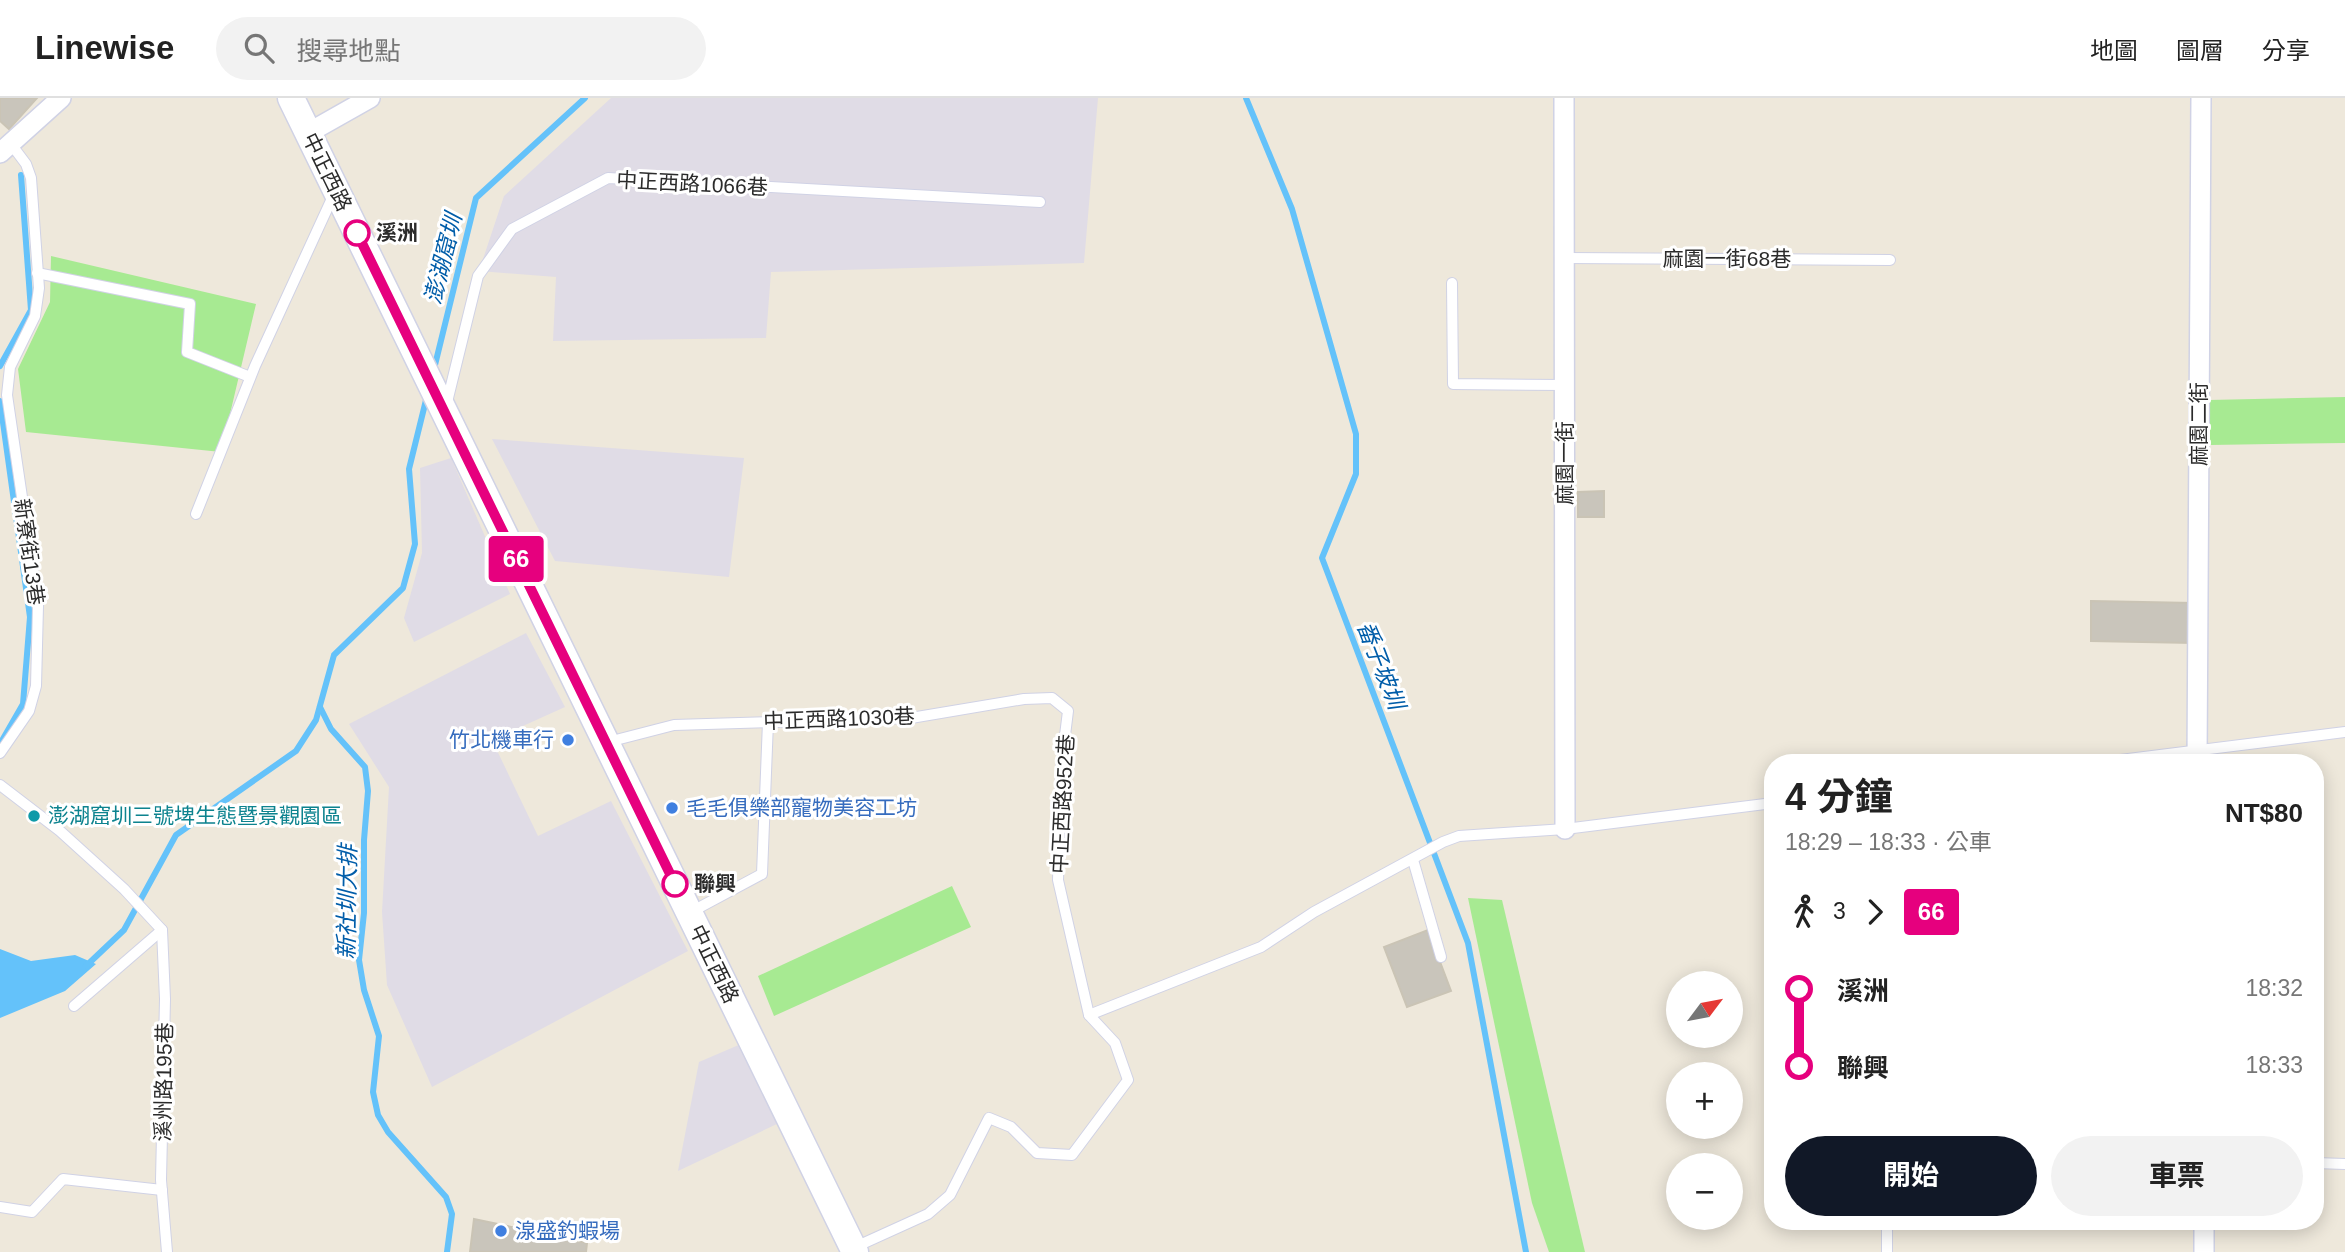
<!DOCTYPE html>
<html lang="zh-TW">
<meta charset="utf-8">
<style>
:root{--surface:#fff;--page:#f2f2f2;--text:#222;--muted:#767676;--line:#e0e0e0;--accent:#111827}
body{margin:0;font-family:Helvetica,"Noto Sans TC",sans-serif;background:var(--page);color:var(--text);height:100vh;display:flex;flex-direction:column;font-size:26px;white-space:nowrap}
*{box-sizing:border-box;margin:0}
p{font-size:23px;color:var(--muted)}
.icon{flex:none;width:38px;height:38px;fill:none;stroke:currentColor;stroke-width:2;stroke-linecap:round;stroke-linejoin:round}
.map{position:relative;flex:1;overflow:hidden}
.panel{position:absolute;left:1764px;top:656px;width:560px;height:476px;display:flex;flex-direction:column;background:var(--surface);border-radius:28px;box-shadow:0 4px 18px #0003}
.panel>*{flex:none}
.badge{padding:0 14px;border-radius:5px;font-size:24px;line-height:46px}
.needle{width:46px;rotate:58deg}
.tools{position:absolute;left:1666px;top:873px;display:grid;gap:14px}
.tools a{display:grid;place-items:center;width:77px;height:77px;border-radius:50%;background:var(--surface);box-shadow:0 4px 18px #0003;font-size:35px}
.map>.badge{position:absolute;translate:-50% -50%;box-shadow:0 0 0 4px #fff}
.legs{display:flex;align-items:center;gap:10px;height:77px;padding:0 21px;font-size:23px}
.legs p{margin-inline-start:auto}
.summary{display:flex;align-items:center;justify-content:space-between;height:119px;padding:0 21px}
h1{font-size:38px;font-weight:700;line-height:52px}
.primary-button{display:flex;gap:14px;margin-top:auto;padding:14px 21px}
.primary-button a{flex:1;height:80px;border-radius:42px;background:var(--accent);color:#fff;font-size:28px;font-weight:700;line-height:80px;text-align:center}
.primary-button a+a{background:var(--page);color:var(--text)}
ul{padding:0 21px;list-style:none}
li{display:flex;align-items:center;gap:24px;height:77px;font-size:26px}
li i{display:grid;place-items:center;width:10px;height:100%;margin:0 9px;background:currentColor}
li i::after{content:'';width:18px;height:18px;margin:-9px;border:5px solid;border-radius:50%;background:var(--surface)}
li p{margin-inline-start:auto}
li:first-child i{background:linear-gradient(#0000 50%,currentColor 0)}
li:last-child i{background:linear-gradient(currentColor 50%,#0000 0)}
header{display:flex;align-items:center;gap:42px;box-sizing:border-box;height:98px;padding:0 35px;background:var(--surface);border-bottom:2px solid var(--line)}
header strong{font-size:33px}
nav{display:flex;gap:38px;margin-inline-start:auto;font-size:24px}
.search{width:490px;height:63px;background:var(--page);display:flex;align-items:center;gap:18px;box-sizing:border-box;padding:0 24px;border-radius:38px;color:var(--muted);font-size:26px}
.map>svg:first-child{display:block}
</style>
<header>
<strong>Linewise</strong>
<div class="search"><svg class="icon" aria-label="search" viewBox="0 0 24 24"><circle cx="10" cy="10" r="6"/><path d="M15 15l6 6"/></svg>搜尋地點</div>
<nav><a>地圖</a><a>圖層</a><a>分享</a></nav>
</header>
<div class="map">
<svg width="2345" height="1154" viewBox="0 0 2345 1154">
<rect width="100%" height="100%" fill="#eee8db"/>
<g fill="#e0dce6">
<polygon points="611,0 1098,0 1084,165 771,174 766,240 553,243 556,179 479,173 504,98"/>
<polygon points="492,341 744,360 729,479 555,463"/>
<polygon points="451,360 510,496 414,544 404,520 422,455 420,370"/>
<polygon points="526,535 565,609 492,642 538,738 611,703 688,853 432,989 387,887 382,814 389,689 349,626"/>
<polygon points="741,946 779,1025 678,1073 699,964"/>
</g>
<g fill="#a7ea92">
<polygon points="51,158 256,206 221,354 26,334 18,271 50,204"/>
<polygon points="2345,299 2345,345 2210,347 2209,302"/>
<polygon points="952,788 971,829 774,918 758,878"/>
<polygon points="1468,800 1502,802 1585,1154 1549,1154 1532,1105"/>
</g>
<polygon fill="#64c2fa" points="0,851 31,863 75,857 96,866 65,893 0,920"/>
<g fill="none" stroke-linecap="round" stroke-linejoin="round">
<g stroke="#64c2fa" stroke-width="6">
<polyline points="1246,0 1292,111 1356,336 1356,376 1322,460 1468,845 1526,1154"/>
<polyline points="0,268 31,212 21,77"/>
<polyline points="434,271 476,100 585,0"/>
<polyline points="0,303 30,519 23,606 0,646"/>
<polyline points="320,609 331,631 365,669 368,693 364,742 364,815 359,862 364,892 379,938 373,994 378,1017 388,1034 446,1099 452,1116 447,1154"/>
<polyline points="86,868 124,832 176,737 296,653 316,622 334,557 403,490 415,446 409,371 427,298"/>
</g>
</g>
<g fill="#c9c5bb" stroke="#cac4b5" stroke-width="2">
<polygon points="0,0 37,0 9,31 0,23"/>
<polygon points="1604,393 1604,419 1578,419 1578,394"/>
<polygon points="2091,503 2193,505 2193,545 2091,543"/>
<polygon points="1428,832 1451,893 1407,909 1384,849"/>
<polygon points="474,1121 587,1145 586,1154 470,1154"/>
</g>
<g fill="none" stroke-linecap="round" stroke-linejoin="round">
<g stroke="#d0d2e5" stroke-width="12">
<g id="service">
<polyline points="1564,160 1890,162"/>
<polyline points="37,175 190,206 187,254 250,279"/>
<polyline points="1452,185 1453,286 1565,287"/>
<polyline points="447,304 478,178 512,131 608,80 1040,104"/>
<polyline points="196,416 255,268 334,96"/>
<polyline points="608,644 674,627 911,620 1024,601 1052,600 1068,613 1061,670 1058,782 1089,917 1115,945 1128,982 1072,1057 1037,1055 1011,1029 989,1020 950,1097 928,1116 853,1150"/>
<polyline points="0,655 29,613 36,588 38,508 7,297 10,269 35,218 39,190 31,80 26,66 11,46"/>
<polyline points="2096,665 2345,634"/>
<polyline points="0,687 60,733 124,791 162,832 165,901 161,1082 167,1154"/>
<polyline points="1413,762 1441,859"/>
<polyline points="689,815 762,776 768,624"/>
<polyline points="74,908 162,832"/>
<polyline points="1089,917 1261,849 1314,814 1443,744 1459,738 1565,731 1773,705"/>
<polyline points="2315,1065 2345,1066"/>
<polyline points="0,1109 32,1114 63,1081 162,1092"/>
<polyline points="1887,1124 1887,1154"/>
</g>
</g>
<g stroke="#d0d2e5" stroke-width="22">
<g id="minor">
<polyline points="1564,0 1565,731"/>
<polyline points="308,35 370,0"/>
<polyline points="0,55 61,0"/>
<polyline points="2197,665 2201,0"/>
<polyline points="2204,1154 2204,1124"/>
</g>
</g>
<g stroke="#d0d2e5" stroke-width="29">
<polyline id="secondary" points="291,0 855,1154"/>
</g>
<use href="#service" stroke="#fff" stroke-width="10"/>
<use href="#minor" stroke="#fff" stroke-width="19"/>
<use href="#secondary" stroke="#fff" stroke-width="26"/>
</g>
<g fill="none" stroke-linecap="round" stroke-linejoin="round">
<g stroke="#fff" stroke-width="16">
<polyline id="line-1" points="357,135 675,786"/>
</g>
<use href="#line-1" stroke="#e6007e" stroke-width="10"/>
</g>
<g fill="#fff" stroke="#e6007e" stroke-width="3.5">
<circle cx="357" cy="135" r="12"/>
<circle cx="675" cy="786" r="12"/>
</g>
<g fill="#3f7fe0" stroke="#fff" stroke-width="2.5">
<circle cx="568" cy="642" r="7"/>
<circle cx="672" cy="710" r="7"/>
<circle cx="501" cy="1133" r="7"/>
</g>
<circle fill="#0f9aa8" stroke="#fff" stroke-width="2.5" cx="34" cy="718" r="7"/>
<g text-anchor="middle" stroke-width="6" stroke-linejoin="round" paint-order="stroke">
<g font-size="21" fill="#2b2b2b" stroke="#fff">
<text transform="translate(327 74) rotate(64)" y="7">中正西路</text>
<text transform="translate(692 86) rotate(3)" y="7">中正西路1066巷</text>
<text x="1727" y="168">麻園一街68巷</text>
<text transform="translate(2199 326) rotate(-90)" y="7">麻園二街</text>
<text transform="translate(1565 365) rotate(-90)" y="7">麻園一街</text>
<text transform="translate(29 454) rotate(82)" y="7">新寮街13巷</text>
<text transform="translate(839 621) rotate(-2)" y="7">中正西路1030巷</text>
<text transform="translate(1063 706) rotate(-87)" y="7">中正西路952巷</text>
<text transform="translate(714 866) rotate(64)" y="7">中正西路</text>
<text transform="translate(164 984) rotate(-89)" y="7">溪州路195巷</text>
</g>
<g font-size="21" font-weight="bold" fill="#2b2b2b" stroke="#fff" text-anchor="start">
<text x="376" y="142">溪洲</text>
<text x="694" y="793">聯興</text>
</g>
<g font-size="21" fill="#366cbe" stroke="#fff" text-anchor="start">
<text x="554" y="649" text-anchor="end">竹北機車行</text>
<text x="686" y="717">毛毛俱樂部寵物美容工坊</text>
<text x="515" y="1140">湶盛釣蝦場</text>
</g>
<g font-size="21" fill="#0d838f" stroke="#fff" text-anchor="start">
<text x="48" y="725">澎湖窟圳三號埤生態暨景觀園區</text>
</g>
<g font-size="23" font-style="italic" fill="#005da9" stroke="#fff">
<text transform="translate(443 161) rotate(-76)" y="8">澎湖窟圳</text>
<text transform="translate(1381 567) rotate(69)" y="8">番子坡圳</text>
<text transform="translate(347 804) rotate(-89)" y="8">新社圳大排</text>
</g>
</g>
</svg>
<div class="tools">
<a><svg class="needle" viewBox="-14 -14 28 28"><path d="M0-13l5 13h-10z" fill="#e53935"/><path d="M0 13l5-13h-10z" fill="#767676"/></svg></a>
<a>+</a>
<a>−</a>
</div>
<b class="badge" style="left:516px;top:461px;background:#e6007e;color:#fff">66</b>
<section class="panel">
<div class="summary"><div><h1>4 分鐘</h1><p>18:29 – 18:33 · 公車</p></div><b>NT$80</b></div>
<div class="legs"><svg class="icon" aria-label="walk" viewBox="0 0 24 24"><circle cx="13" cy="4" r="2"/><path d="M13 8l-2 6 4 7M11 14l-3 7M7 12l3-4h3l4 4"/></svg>3<svg class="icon" aria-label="forward" viewBox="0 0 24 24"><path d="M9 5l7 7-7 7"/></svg><b class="badge" style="background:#e6007e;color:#fff">66</b></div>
<ul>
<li><i style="color:#e6007e"></i><b>溪洲</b><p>18:32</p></li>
<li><i style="color:#e6007e"></i><b>聯興</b><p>18:33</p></li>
</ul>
<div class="primary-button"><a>開始</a><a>車票</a></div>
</section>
</div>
